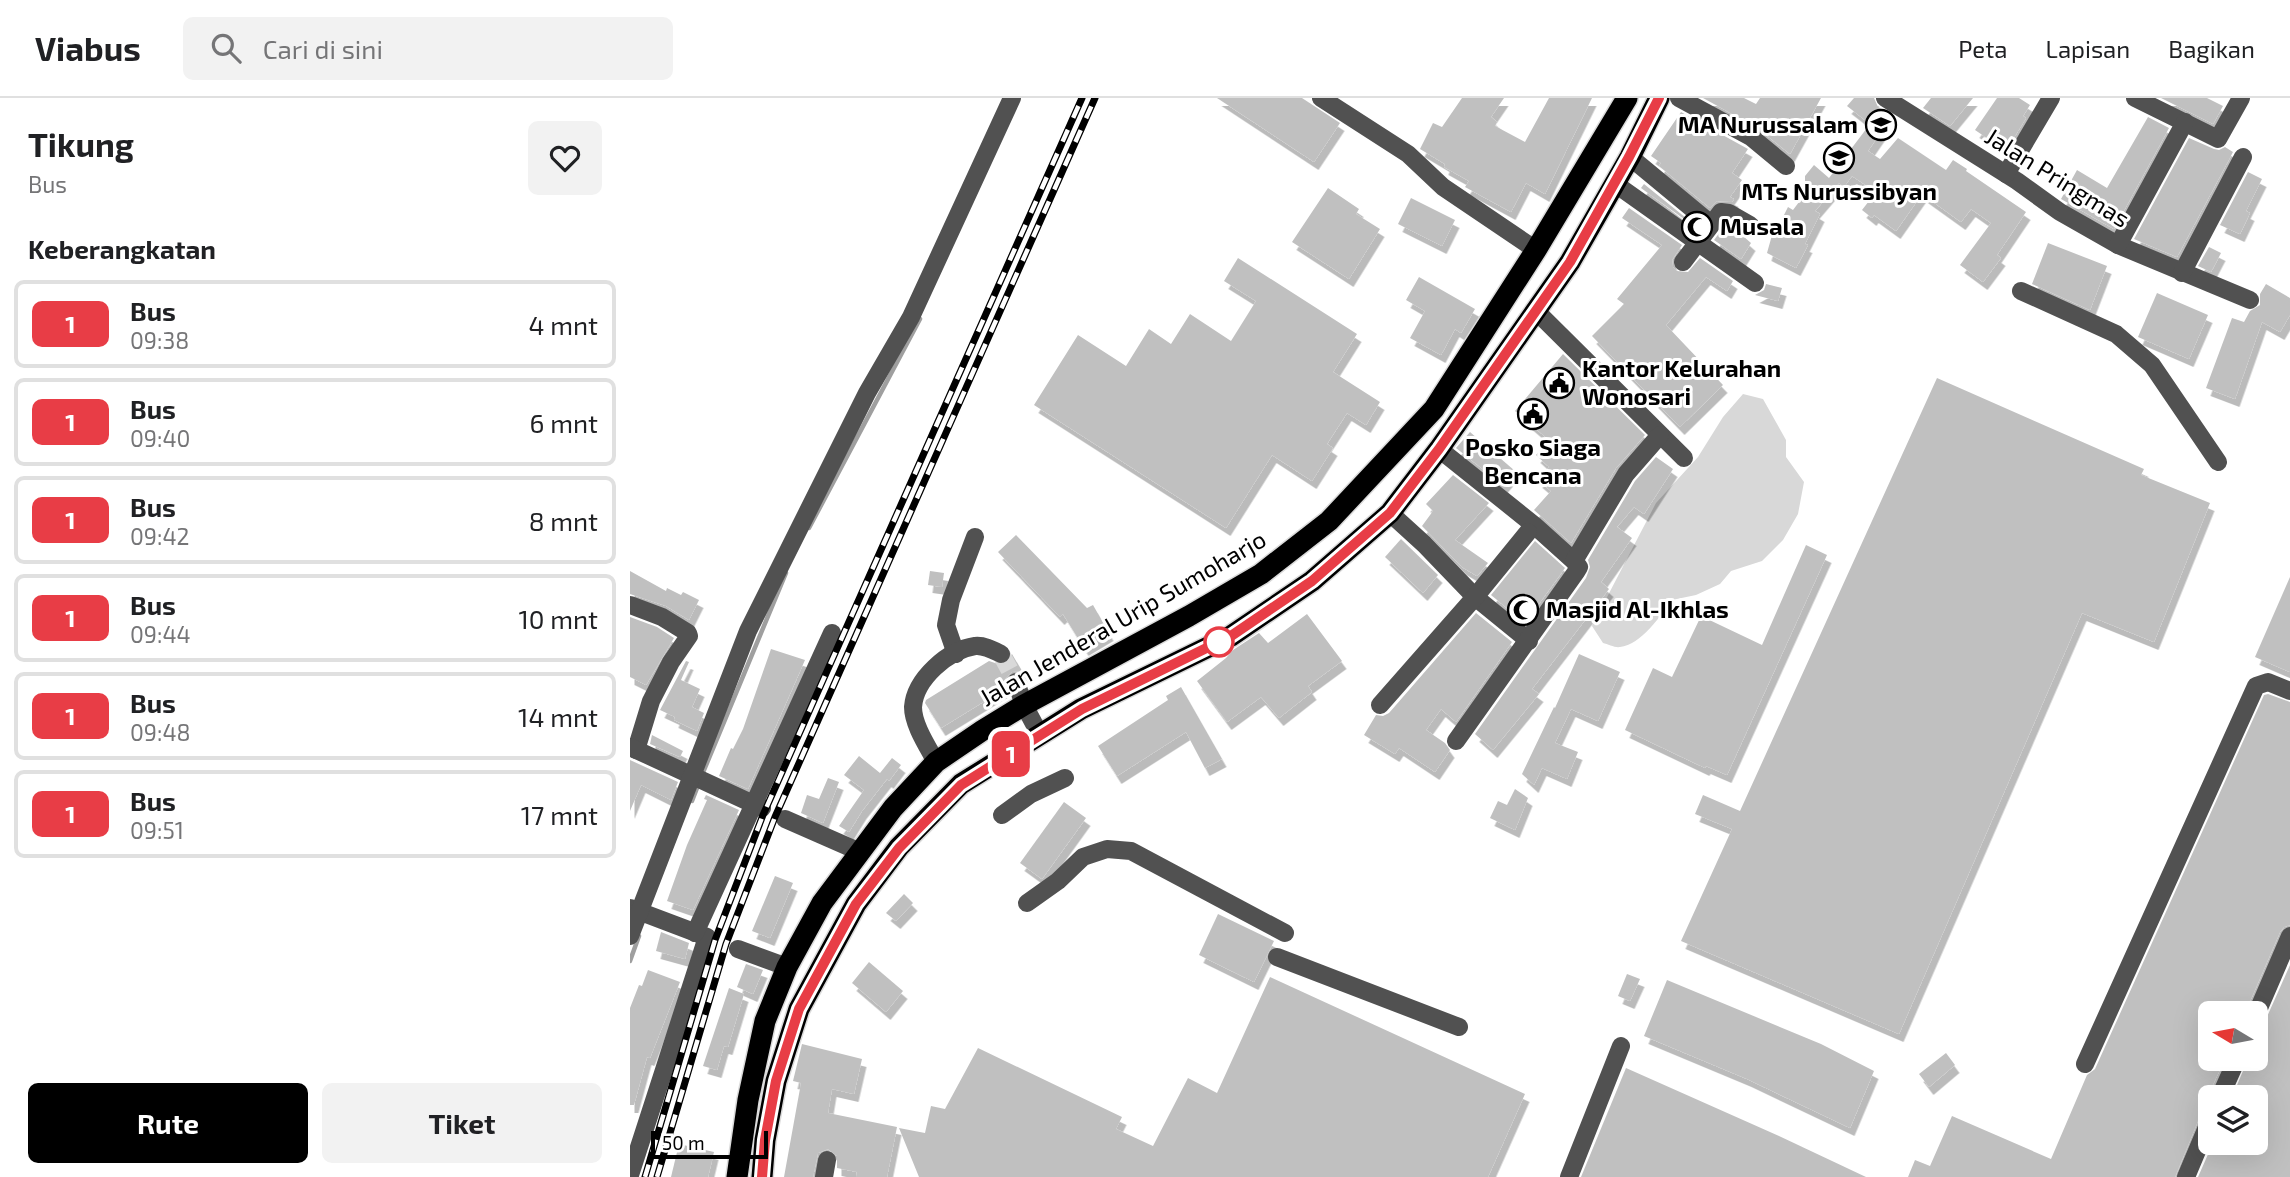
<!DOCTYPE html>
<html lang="id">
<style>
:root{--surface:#fff;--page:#f2f2f2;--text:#202124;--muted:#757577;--line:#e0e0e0;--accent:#000}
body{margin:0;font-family:"Exo 2",sans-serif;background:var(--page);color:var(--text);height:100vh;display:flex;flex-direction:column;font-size:26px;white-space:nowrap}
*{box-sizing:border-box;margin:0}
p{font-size:23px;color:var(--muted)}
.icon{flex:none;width:38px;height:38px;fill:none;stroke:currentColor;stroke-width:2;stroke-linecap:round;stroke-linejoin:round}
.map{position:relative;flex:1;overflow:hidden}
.sheet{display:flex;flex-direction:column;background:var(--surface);width:630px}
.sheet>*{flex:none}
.badge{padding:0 14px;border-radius:10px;font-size:24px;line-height:46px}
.needle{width:46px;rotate:280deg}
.controls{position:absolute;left:1568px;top:903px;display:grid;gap:14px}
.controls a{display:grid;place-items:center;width:70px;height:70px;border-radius:10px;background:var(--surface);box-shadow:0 7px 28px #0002;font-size:35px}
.scale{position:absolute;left:21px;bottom:18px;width:117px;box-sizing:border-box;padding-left:7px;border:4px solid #000;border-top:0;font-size:19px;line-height:24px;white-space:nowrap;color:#000;-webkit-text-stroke:5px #fff;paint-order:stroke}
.map>.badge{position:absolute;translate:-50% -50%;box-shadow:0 0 0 4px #fff}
h2{padding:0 28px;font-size:26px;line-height:63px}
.round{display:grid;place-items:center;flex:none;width:74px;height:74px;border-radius:10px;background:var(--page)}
.headline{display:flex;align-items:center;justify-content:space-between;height:119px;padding:0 28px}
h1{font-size:33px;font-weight:700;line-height:52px}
.primary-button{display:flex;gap:14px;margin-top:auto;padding:14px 28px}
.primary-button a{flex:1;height:80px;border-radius:10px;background:var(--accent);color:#fff;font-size:28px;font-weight:700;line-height:80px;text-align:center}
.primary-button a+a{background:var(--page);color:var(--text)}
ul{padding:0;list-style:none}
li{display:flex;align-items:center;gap:21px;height:88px;margin:0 14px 10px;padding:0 14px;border:4px solid var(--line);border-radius:10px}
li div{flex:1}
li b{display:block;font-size:26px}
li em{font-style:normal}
li .badge{min-width:77px;font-weight:700;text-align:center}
header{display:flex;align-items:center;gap:42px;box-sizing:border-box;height:98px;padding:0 35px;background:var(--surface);border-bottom:2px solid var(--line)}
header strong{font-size:33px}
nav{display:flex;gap:38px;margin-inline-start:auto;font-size:24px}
.search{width:490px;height:63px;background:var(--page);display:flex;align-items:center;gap:18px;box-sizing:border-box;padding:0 24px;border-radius:10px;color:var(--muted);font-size:26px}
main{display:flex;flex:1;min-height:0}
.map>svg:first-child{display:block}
</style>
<header>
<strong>Viabus</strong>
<div class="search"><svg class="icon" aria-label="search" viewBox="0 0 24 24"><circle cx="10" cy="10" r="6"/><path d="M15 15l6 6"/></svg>Cari di sini</div>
<nav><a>Peta</a><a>Lapisan</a><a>Bagikan</a></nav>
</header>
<main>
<section class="sheet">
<div class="headline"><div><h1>Tikung</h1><p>Bus</p></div><a class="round"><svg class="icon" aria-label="heart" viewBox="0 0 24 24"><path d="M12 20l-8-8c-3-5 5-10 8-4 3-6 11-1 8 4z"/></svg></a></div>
<h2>Keberangkatan</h2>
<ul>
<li><span class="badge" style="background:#e83d46;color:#fff">1</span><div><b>Bus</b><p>09:38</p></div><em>4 mnt</em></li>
<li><span class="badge" style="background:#e83d46;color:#fff">1</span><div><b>Bus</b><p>09:40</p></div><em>6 mnt</em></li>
<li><span class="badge" style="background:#e83d46;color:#fff">1</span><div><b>Bus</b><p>09:42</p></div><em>8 mnt</em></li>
<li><span class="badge" style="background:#e83d46;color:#fff">1</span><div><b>Bus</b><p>09:44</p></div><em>10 mnt</em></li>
<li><span class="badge" style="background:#e83d46;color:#fff">1</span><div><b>Bus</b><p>09:48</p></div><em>14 mnt</em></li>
<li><span class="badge" style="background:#e83d46;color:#fff">1</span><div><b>Bus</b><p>09:51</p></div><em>17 mnt</em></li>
</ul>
<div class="primary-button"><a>Rute</a><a>Tiket</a></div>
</section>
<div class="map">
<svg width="1660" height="1079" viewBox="0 0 1660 1079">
<defs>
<filter id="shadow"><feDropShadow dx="4.5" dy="8" stdDeviation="0" flood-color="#0004"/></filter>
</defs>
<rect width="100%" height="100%" fill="#fff"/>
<path fill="#d8d8d8" d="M 1113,296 L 1133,301 L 1156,342 L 1156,359 L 1174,384 L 1168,416 L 1153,442 L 1132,463 L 1101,473 L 1090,486 L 1066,497 L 1042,502 C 1031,517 1011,547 990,549 C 985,550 978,546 973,545 L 962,528 L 1026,405 L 1068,359 L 1093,319 Z"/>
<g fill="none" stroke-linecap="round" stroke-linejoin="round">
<g stroke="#9f9f9f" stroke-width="4.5">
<polyline points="179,430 290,221"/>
<polyline points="72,677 156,475"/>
<polyline points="62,703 69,685"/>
<polyline points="0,863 9,838"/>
</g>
</g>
<g fill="#c0c0c0" filter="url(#shadow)">
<polygon points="587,0 672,0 710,25 684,64"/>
<polygon points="832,0 874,0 861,19 867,24 865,28 895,44 919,0 962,0 915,96 896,85 881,114 835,89 839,83 814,69 815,66 790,51 803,25 812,29"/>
<polygon points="1073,0 1114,0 1126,6 1130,0 1191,0 1160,56 1126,29"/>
<polygon points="1224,0 1244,0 1248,9 1262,18 1238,53 1250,61 1268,40 1316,72 1323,62 1337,71 1336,73 1396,114 1367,157 1371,160 1353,184 1330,167 1361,125 1341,111 1331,124 1292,96 1266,133 1244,117 1242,120 1232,112 1246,94 1222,78 1214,89 1209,85 1185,113 1190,116 1175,146 1178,147 1166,170 1137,155 1144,130 1147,131 1158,109 1163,112 1181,88 1175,83 1175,78 1184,67 1199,80 1240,26 1217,8"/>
<polygon points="1301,0 1343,0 1320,28 1293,10"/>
<polygon points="1367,0 1389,0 1400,7 1393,18 1396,20 1376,53 1345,32"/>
<polygon points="1531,0 1577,0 1593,8 1583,26"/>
<polygon points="1051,14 1118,51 1102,75 1112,82 1100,99 1104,101 1102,104 1087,103 1080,110 1029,68 1031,65 1021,58"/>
<polygon points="1518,19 1539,30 1484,131 1431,101 1447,72 1477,90"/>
<polygon points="1559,40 1584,51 1589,52 1595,49 1603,54 1547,159 1504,141"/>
<polygon points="1618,74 1632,81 1616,113 1620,115 1610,136 1590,127"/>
<polygon points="1014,86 1066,128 1065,129 1011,90"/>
<polygon points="698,90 729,111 726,116 750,131 719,181 662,144"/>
<polygon points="781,100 825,122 812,148 768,126"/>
<polygon points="999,110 1052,147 1042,162 1043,169 1047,173 1058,174 1070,160 1103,183 1097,193 1076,179 1036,227 1093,287 1050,329 962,238 994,206 987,201 1032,147 992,120"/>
<polygon points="1096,126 1114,137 1113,138 1121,145 1111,161 1084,142"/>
<polygon points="1418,145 1477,168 1460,212 1402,186"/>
<polygon points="1579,149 1591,155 1581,174 1568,168"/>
<polygon points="608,160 727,236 703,274 750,304 736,327 717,315 697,346 703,350 682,383 642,357 596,430 404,307 448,237 496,268 519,231 541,246 560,216 601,243 626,203 594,183"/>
<polygon points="789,179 845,211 831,235 825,231 811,257 780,240 795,213 776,202"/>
<polygon points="1136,186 1152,190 1148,203 1125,197 1134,192"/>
<polygon points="1636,186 1660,200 1660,217 1650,234 1632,224 1605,301 1576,290 1602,220 1614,224 1620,213 1630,207 1630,196"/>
<polygon points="1527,195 1578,217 1559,261 1508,239"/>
<polygon points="933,256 1015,337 986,370 941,445 904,412 921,393 908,382 919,369 906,357 919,342 885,313"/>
<polygon points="1307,280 1514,371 1511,377 1580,405 1524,544 1452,515 1269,936 1051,843 1102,731 1065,716 1073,697 1110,713"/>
<polygon points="840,334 885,373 873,387 826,350"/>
<polygon points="1026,359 1043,371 1014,416 1004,409 987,429 1002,440 971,484 979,491 902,591 909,596 863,652 845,636 956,480 960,469 958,462 1005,383"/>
<polygon points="823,377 859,405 825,442 858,465 847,478 832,469 792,428 803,413 796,406"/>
<polygon points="386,437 457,510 463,507 479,535 454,550 433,516 430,519 368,454"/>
<polygon points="771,441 808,477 793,495 755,459"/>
<polygon points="905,443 935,470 895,525 861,497"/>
<polygon points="1176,447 1197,457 1097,677 1076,668 1075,670 995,632 1023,570 1042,579 1071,518 1132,547"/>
<polygon points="0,473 36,493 37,490 51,497 53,494 69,502 59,522 36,508 0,496"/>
<polygon points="300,473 314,475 312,489 298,487"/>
<polygon points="1660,479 1660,574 1625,559"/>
<polygon points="846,515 882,544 826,624 811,611 796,632 815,645 820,652 805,674 769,650 765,656 734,637 746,617 753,618 759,615"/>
<polygon points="677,516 712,563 678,588 682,594 649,620 631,599 597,624 567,583 596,560 603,552 629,535 638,545"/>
<polygon points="0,519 27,529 44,540 16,587 0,579"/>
<polygon points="141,551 175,562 118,691 89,678 101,650 103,651 113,631"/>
<polygon points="382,556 395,578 389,573 382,574 375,581 376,590 311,630 295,605 296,602 359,563 371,567 377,566"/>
<polygon points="949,556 990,574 968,623 941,611 925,645 948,654 937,681 912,670 904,687 892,676 924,609 925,610"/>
<polygon points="56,563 59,564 51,582 70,591 62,609 74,615 67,633 44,622 45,619 30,612"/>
<polygon points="551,589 592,661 575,670 556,634 487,678 468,648 538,602 536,598"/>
<polygon points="1638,596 1660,604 1660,827 1654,829 1650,834 1615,915 1580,915 1580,961 1595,961 1579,995 1580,1011 1574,1013 1570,1018 1545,1079 1278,1079 1285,1062 1300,1068 1322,1018 1421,1061 1457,977 1465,971 1634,597"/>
<polygon points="22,637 53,653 50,659 20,646"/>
<polygon points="229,658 250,675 262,660 271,667 259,683 257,681 232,713 219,734 209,728 234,692 214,677"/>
<polygon points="0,662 48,684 41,702 11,687 0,713"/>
<polygon points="198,680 209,684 193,725 171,715 177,697 189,701"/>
<polygon points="885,691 898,700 885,732 860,720 868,703 877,707"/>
<polygon points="76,697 109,712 63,812 37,803 57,747 77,702 74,701"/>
<polygon points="434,704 456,720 412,781 390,765"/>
<polygon points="145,778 163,785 140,840 122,833"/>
<polygon points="274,796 283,805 266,823 256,815"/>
<polygon points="588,816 644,843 624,884 569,857"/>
<polygon points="31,834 59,845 55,861 26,853"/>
<polygon points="239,864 273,893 256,914 222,885"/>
<polygon points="116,866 133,872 123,896 107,889"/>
<polygon points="1660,867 1660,1079 1568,1079 1583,1045 1626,1045 1626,999 1602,999 1618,961 1626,961 1626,935 1629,928 1636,921"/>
<polygon points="18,872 50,884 20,960 17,959 4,1007 0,1007 0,910 9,887 12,888"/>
<polygon points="997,876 1010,881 1000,903 988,898"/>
<polygon points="640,879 895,996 858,1079 289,1079 269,1030 295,1035 301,1008 315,1011 348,950 492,1019 486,1031 523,1048 558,980 587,995"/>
<polygon points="1037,882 1191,946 1244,973 1220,1030 1117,981 1014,938"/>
<polygon points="99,890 114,896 98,949 94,948 87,972 73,968"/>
<polygon points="172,946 232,961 224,996 202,991 198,1015 267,1029 257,1079 226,1079 227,1074 207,1070 207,1058 198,1051 188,1055 183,1079 154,1079 171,985 163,983"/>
<polygon points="1316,955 1325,967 1299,989 1289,976"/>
<polygon points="996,970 1149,1038 1236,1079 951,1079"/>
<polygon points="49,1046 84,1054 78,1079 41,1079"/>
</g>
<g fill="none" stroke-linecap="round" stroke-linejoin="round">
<polyline stroke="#d9d9d9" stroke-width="18" stroke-dasharray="18 9" stroke-linecap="butt" points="371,556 386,584"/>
<g stroke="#dbdbdb" stroke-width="24">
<g id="highway">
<polyline points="107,1079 118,1002 135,923 157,869 192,805 263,710 306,664 353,632 394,607 559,518 631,476 699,423 804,311 906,152 997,0"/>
<polyline points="132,1079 135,1042 146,983 169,911 226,806 269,749 331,686 451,611 601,538 682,483 760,415 809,351 940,164 1000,59 1029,0"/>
</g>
</g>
<g stroke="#515151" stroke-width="18">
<polyline points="691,0 778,56 813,89 906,152"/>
<polyline points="1049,0 1121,39 1156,68"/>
<polyline points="1255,0 1387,83 1430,114 1488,147 1620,202"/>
<polyline points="1505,0 1588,41 1611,0"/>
<polyline points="1000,59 1081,126"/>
<polyline points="1376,76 1421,0"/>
<polyline points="984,85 1125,185"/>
<polyline points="1488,147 1555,24"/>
<polyline points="1053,164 1091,114 1099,115 1120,127"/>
<polyline points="1552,175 1613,59"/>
<polyline points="1391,193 1486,236 1522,267 1588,364"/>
<polyline points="907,214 1054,360"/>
<polyline points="809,351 904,427 944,463"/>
<polyline points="760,415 794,446 845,499 899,543"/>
<polyline points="0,507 32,519 58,535 59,538 41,564 21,603 6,652"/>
<polyline points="326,556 316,527 321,502 345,439"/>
<polyline points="386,584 394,607 410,637"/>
<polyline points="750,607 845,499 898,434"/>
<polyline points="826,643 946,474 949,469 944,463 996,376 1030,337"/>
<polyline points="0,649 132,710"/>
<path d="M 306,664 C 298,649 283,627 283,609 C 285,581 318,552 345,548 C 354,547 363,552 371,556"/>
<polyline points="372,717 401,696 435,680"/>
<polyline points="155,721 228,753"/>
<polyline points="397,805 428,783 453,759 477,751 501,753 655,835"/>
<polyline points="0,810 77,839 0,1077"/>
<polyline points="65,835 202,535"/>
<polyline points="0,838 118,533 237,295 281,219 382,0"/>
<polyline points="108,851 157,869"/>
<polyline points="647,859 829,929"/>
<polyline points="1626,917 1660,838"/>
<polyline points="1455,966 1626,588 1638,584 1660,593"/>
<polyline points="1590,999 1607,961"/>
<polyline points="194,1079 197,1062"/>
<polyline points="939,1079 991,948"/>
<polyline points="1556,1079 1580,1022"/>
</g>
<use href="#highway" stroke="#000" stroke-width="21"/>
<g stroke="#000" stroke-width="7">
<g id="rail">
<polyline points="15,1079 85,842 133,717 452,0"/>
<polyline points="27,1079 96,846 145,719 465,0"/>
</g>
</g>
<use href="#rail" stroke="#fff" stroke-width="4.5" stroke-dasharray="13" stroke-linecap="butt"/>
</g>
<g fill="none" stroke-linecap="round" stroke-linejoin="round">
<g stroke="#fff" stroke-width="16">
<polyline id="line" points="132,1079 135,1042 146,983 169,911 226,806 269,750 331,687 452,611 601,538 682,483 760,415 809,351 940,164 999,59 1029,0"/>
</g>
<use href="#line" stroke="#e83d46" stroke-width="10"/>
</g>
<defs>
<g id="school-ring" transform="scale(1.575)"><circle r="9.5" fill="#fff" stroke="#000" stroke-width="1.5"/><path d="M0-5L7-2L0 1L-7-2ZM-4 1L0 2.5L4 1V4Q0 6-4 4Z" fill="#000"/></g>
<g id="mosque-ring" transform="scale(1.575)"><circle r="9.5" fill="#fff" stroke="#000" stroke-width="1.5"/><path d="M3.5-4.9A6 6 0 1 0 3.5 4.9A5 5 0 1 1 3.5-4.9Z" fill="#000"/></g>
<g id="civic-ring" transform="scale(1.575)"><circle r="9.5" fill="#fff" stroke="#000" stroke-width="1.5"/><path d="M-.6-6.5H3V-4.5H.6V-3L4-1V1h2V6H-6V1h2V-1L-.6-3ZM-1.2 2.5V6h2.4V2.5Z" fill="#000"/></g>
</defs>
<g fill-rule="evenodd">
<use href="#school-ring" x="1251" y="27"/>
<use href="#school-ring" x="1209" y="60"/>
<use href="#mosque-ring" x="1067" y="129"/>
<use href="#civic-ring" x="929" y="285"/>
<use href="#civic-ring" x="903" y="316"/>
<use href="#mosque-ring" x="893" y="512"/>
</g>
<circle fill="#fff" stroke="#e83d46" stroke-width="3.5" cx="589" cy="544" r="14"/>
<g text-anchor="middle" stroke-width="6" stroke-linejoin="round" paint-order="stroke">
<g font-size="24" font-weight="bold" fill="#000" stroke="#fff" text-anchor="start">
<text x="1228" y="35" text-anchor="end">MA Nurussalam</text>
<text x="1209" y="102" text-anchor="middle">MTs Nurussibyan</text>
<text x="1090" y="137">Musala</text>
<text x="952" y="279">Kantor Kelurahan<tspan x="952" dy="28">Wonosari</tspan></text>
<text x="903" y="358" text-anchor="middle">Posko Siaga<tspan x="903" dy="28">Bencana</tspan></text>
<text x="916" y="520">Masjid Al-Ikhlas</text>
</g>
<g font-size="24" fill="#000" stroke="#fff">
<text transform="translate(1427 80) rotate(32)" y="8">Jalan Pringmas</text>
<text transform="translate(493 521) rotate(-30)" y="8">Jalan Jenderal Urip Sumoharjo</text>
</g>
</g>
</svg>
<div class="controls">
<a><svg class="needle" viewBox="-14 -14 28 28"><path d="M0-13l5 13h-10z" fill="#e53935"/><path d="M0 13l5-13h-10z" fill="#757577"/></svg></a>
<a><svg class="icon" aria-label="layers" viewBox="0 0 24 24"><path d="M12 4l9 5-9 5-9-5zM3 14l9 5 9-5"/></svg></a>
</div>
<div class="scale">50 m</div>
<b class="badge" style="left:381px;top:656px;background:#e83d46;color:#fff">1</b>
</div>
</main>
